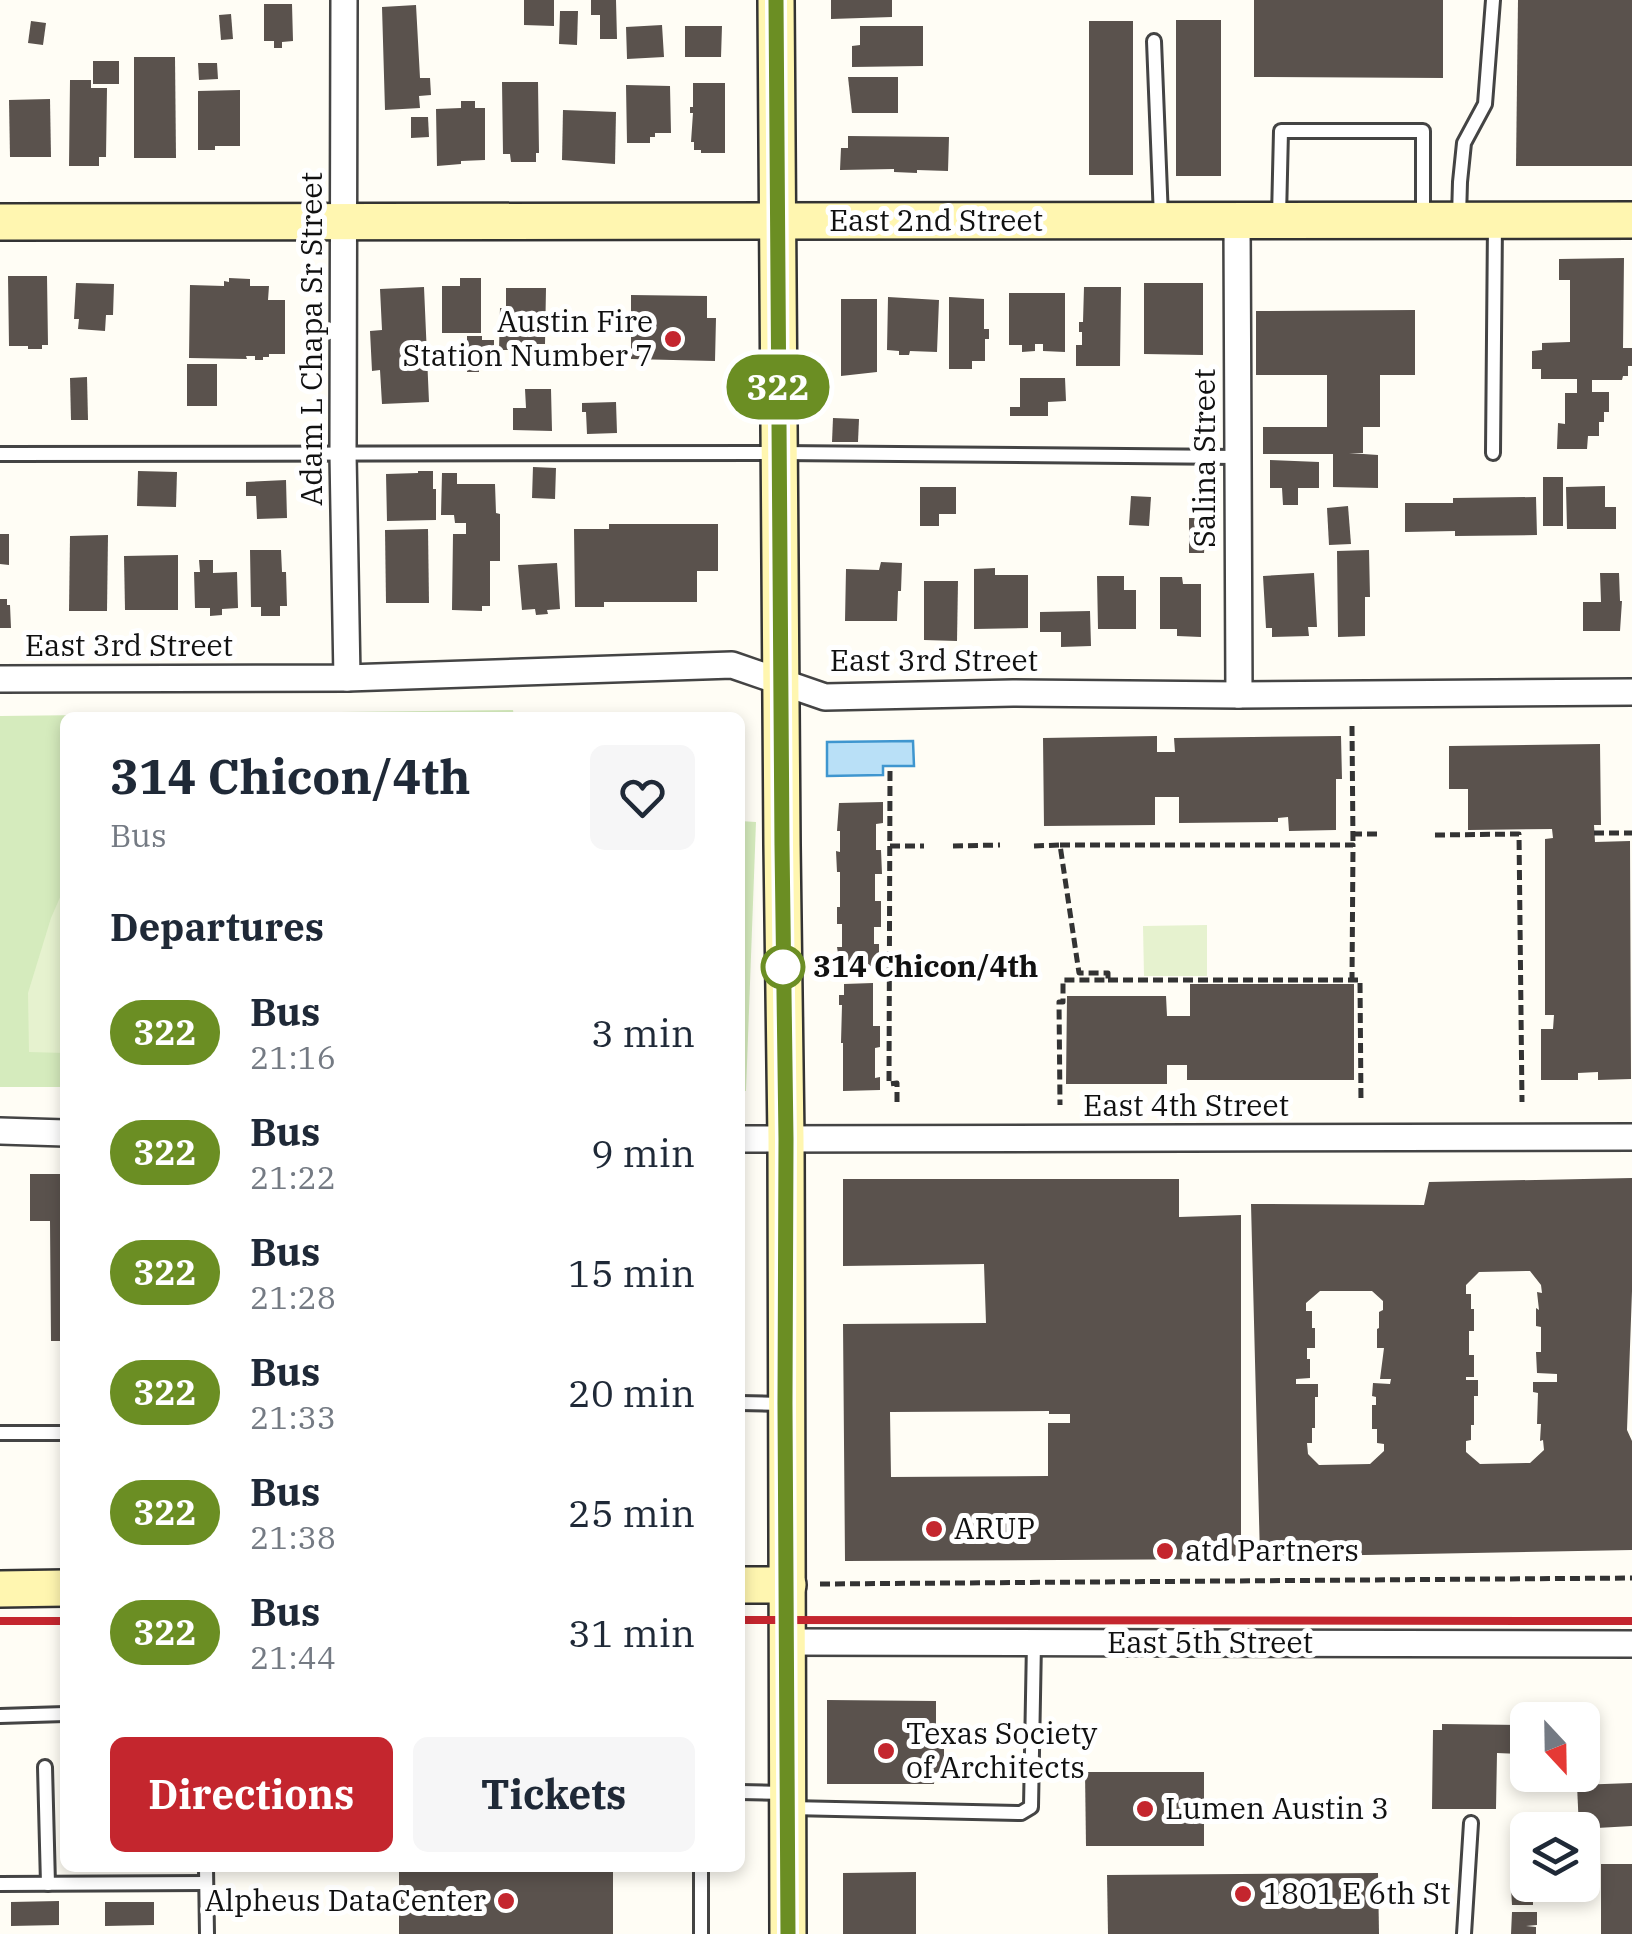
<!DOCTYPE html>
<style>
:root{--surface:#fff;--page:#f6f6f7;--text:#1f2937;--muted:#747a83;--accent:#c4262e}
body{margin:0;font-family:"IBM Plex Serif",serif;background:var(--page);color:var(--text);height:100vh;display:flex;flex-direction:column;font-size:38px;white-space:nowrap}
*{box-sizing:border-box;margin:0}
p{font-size:32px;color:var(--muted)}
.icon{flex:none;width:55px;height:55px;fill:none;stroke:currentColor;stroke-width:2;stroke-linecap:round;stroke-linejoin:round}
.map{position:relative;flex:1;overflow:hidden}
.drawer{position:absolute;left:60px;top:712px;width:685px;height:1160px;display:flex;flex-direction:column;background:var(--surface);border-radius:15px;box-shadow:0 5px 15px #0003}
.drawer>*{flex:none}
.badge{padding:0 20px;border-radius:32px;font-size:35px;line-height:65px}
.needle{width:65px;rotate:158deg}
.fabs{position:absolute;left:1510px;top:1702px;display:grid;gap:20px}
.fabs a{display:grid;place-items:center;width:90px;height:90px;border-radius:15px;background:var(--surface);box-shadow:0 5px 15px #0003;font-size:50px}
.map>.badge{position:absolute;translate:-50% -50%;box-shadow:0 0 0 5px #fff}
h2{padding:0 50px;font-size:38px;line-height:90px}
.round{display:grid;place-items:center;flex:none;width:105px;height:105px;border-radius:15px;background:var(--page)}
.head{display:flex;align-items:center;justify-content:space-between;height:170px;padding:0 50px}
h1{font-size:48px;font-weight:800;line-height:75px}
.primary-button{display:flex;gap:20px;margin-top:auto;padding:20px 50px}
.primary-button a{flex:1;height:115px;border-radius:15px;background:var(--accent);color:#fff;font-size:40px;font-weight:800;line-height:115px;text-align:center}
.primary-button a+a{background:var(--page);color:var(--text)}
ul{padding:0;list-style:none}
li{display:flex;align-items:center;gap:30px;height:120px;padding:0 50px}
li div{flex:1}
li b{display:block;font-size:38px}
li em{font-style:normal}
li .badge{min-width:110px;font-weight:700;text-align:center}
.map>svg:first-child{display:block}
</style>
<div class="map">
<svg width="1632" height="1934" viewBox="0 0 1632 1934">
<rect width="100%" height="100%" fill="#fffdf5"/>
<g fill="#d5ebbd">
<polygon points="513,710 514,717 65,718 65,1087 0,1087 0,716"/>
<polygon points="740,821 756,822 746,1091 740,1091"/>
</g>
<g fill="#e6f2cf">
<polygon points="65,886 65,1053 29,1052 28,993 51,918"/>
<polygon points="1207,925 1207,976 1144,976 1143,926"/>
</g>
<polygon fill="#b9e0f7" stroke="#3f96cf" stroke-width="2.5" points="913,741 914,766 883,766 883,775 827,776 827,742"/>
<g fill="#5a524d" fill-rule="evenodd">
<polygon points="524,0 554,0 554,26 524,25"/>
<polygon points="591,0 616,0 617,39 600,39 600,15 591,15"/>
<polygon points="831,0 892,0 892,17 831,19"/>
<polygon points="1254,0 1443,0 1443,78 1254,77"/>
<polygon points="1518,0 1632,0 1632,166 1516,166"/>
<polygon points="264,4 292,4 293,41 282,42 282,48 274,48 274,41 264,41"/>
<polygon points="416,5 420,78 430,78 431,95 419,96 420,108 385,110 382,7"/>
<polygon points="560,11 578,11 577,45 559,44"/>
<polygon points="231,14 233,39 221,40 219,15"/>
<rect x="1176" y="20" width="45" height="156"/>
<polygon points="31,21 46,23 43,45 28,43"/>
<rect x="1089" y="21" width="44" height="154"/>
<polygon points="662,25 664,57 627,59 626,27"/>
<polygon points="685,26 722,26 721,57 685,57"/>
<polygon points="860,26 923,26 923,66 852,67 852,46 860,45"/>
<polygon points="134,57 175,57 176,158 134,158"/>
<rect x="93" y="61" width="26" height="23"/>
<polygon points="198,63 217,63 218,79 199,80"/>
<polygon points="848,77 898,77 898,113 852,113"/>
<polygon points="70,80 91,80 91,88 107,88 106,157 99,157 99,166 69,166"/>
<polygon points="502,82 538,82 539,153 536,153 536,162 511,162 510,154 503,154"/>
<polygon points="693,83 725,83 725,153 701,153 701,150 694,150 694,142 691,142 693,113 690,113 690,107 693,107"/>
<polygon points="626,85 670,86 671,133 655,133 655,137 650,137 650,143 627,143"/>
<polygon points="240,90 240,146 215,146 215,150 198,150 198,91"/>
<polygon points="50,99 51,157 10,157 9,100"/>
<polygon points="461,101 475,101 475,108 485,108 485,160 461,161 461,164 437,166 436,109 461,108"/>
<polygon points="563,110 616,112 615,164 562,160"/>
<polygon points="411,117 428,117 429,137 411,138"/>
<polygon points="848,136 949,137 948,171 917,170 917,173 894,172 894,169 840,170 841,148 848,148"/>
<polygon points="1624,258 1623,348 1632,348 1632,366 1628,366 1628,376 1623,376 1622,380 1592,380 1592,392 1609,392 1609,412 1604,412 1604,422 1599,422 1599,436 1588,436 1587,449 1557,449 1558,423 1565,424 1565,393 1577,393 1577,379 1541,379 1541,369 1532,369 1532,351 1542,350 1542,343 1570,342 1570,280 1559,280 1559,259"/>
<polygon points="8,276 47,276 48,345 42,345 42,349 28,349 28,346 9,346"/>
<polygon points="229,278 250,279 250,286 269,286 268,300 285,300 285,354 269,354 269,357 263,357 263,360 255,360 255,356 246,356 247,359 189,358 190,285 224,286 224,281 229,282"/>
<polygon points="460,278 481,278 481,333 442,333 442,286 460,286"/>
<polygon points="76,283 114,284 113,315 106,315 105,331 78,329 79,319 74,319"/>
<polygon points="1144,283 1203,283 1203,355 1144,354"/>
<polygon points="424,287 429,402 382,404 380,370 372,371 370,331 382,330 380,289"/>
<polygon points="1084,287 1121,287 1120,366 1076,366 1076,345 1082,345 1082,332 1079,332 1079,322 1083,322"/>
<polygon points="506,288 546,288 545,344 536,344 536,350 523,353 524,350 499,350 500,308 506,308"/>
<polygon points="1009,293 1065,293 1065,352 1043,351 1043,344 1035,344 1035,351 1022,352 1022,345 1009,345"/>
<polygon points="631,295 707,296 707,318 716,318 715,361 631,359"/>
<polygon points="888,297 939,300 937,352 910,351 909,355 899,355 899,351 887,350"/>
<polygon points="949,297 984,299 984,329 989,329 989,339 985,339 985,361 972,361 972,369 949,369"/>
<polygon points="841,299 877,299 877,372 841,376"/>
<polygon points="1415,310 1415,375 1380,375 1380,427 1363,427 1363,453 1349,453 1378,455 1378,488 1333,487 1333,454 1263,454 1263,427 1327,427 1327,375 1256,375 1256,311"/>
<polygon points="467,336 482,336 482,340 494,340 494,367 479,367 479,372 467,372"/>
<rect x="187" y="364" width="30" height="42"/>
<polygon points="87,377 88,420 71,420 70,378"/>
<polygon points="1020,378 1065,378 1066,401 1048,402 1048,416 1010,416 1010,407 1020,407"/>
<polygon points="525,389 551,389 552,431 513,430 513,408 526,408"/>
<polygon points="616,402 617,433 587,434 586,412 582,412 582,403"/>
<polygon points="833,418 859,419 858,442 832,442"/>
<polygon points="1270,460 1319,462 1319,488 1298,488 1298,505 1283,505 1282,488 1270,488"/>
<polygon points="533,467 556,468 555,499 532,498"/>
<polygon points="138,471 177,472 176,507 137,506"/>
<polygon points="418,471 433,471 433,489 436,489 436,520 387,521 386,474 418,473"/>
<polygon points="442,473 457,473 457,484 495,484 496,513 500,514 500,561 490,561 490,606 482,606 482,611 452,610 453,534 466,534 466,523 455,523 454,515 441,515"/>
<rect x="1543" y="477" width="20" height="49"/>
<polygon points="286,480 287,518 257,519 256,496 246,496 246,482"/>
<polygon points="1605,486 1605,507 1616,507 1616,529 1567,529 1566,487"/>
<polygon points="920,487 956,487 956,514 939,514 939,526 920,526"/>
<polygon points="1131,496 1151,497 1149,526 1129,525"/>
<polygon points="1536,497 1537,535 1455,536 1455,531 1405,532 1405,503 1453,503 1453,498"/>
<polygon points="1348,506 1351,544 1329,545 1327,508"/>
<polygon points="1189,518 1206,518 1204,553 1189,553"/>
<polygon points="609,524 718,524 718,571 697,571 697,602 604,602 604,607 575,607 574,529 609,529"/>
<polygon points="428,529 429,603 386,603 385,530"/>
<polygon points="0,534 9,534 9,565 0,564"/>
<polygon points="108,535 107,611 69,611 70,536"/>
<polygon points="250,550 281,550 282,572 286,572 287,606 280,606 280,616 261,616 261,607 251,607"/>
<polygon points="1369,550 1370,597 1365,597 1365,636 1338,637 1337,551"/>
<polygon points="178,555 178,610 125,610 124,556"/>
<polygon points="199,560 213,560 213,573 237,572 238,608 222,609 222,615 210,616 210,608 195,608 194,572 200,572"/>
<polygon points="881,562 902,563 901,591 898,591 897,621 845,621 846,569 879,570"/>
<polygon points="557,563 560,609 547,610 548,614 536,615 535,609 522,610 518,565"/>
<polygon points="995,568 995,575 1028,575 1028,628 974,629 974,569"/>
<polygon points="1314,573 1317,627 1308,627 1309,636 1272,637 1272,628 1266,628 1263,576"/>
<polygon points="1600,573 1619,573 1620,601 1622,601 1620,631 1583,631 1583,602 1601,602"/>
<polygon points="1097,576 1124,576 1124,590 1136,590 1136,629 1098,629"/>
<polygon points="1160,577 1182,577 1183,584 1201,584 1201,637 1177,636 1177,629 1160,629"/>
<polygon points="924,581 958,581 957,641 924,640"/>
<polygon points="0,599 7,599 7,605 10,605 11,628 0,628"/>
<polygon points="1090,611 1091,646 1061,647 1061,632 1040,632 1040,612"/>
<polygon points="1157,736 1157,752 1175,752 1174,738 1341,736 1342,779 1336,779 1336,830 1289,831 1288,817 1278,818 1278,822 1179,823 1179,797 1155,797 1155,825 1044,826 1043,738"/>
<polygon points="1600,744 1601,825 1594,825 1595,842 1630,841 1631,1079 1598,1080 1598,1072 1578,1073 1578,1080 1541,1080 1541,1029 1553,1029 1554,1015 1545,1015 1545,839 1553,838 1552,829 1468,830 1468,789 1449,789 1449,746"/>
<polygon points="883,802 883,823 876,824 876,850 881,850 882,874 875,874 875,901 881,901 881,927 874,927 874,944 879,944 879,966 840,967 837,947 842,947 842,924 837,924 837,907 840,907 840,872 837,872 836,851 840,852 840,831 837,831 839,803"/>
<polygon points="873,983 873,1026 880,1026 880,1047 875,1048 875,1078 880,1077 880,1090 843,1091 843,1043 841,1043 842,1005 839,1005 839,995 844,995 844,984"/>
<polygon points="1190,984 1354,984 1354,1080 1187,1080 1187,1065 1167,1065 1167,1084 1066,1084 1067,996 1166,996 1167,1016 1190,1016"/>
<polygon points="30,1174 65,1174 65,1341 51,1341 50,1221 30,1221"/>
<path d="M 1632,1178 L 1632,1291 L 1627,1430 L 1632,1441 L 1632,1550 L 1260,1557 L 1251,1204 L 1424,1205 L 1429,1182 ZM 1530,1271 L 1541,1285 L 1542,1293 L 1537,1292 L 1539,1310 L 1536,1308 L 1536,1326 L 1541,1327 L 1541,1352 L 1536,1352 L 1537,1373 L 1557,1374 L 1557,1382 L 1533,1382 L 1533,1392 L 1538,1393 L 1537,1424 L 1541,1424 L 1540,1441 L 1543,1440 L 1544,1450 L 1530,1463 L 1480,1464 L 1466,1452 L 1466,1441 L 1471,1440 L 1471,1425 L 1474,1425 L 1474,1396 L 1478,1396 L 1478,1380 L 1466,1380 L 1466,1377 L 1474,1377 L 1474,1355 L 1469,1355 L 1469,1331 L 1474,1331 L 1474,1309 L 1471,1309 L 1471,1294 L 1466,1294 L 1466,1285 L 1479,1272 ZM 1320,1291 L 1372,1291 L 1383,1301 L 1383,1310 L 1379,1312 L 1379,1328 L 1377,1329 L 1377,1348 L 1384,1348 L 1380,1379 L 1391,1379 L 1390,1384 L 1373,1383 L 1372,1396 L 1376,1397 L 1376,1405 L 1372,1405 L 1372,1429 L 1377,1429 L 1377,1443 L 1384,1444 L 1384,1451 L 1370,1464 L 1319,1465 L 1308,1454 L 1307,1443 L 1312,1443 L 1312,1428 L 1315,1428 L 1315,1397 L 1318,1397 L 1318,1384 L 1296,1384 L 1296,1379 L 1310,1378 L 1310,1359 L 1307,1359 L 1307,1348 L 1315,1348 L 1315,1328 L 1312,1328 L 1312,1311 L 1306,1311 L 1306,1303 Z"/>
<path d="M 843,1179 L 1179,1179 L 1179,1217 L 1241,1215 L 1241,1559 L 845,1561 L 843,1324 L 986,1323 L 984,1264 L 843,1266 ZM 1049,1411 L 1049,1414 L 1070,1414 L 1070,1423 L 1048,1423 L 1048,1476 L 891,1477 L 890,1412 Z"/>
<polygon points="827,1700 936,1701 936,1729 944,1729 944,1773 935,1773 934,1784 827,1784"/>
<polygon points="1442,1724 1521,1725 1520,1754 1497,1753 1496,1809 1432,1809 1433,1730 1442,1730"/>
<polygon points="1085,1772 1204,1772 1204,1846 1086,1846"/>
<polygon points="1632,1783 1632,1826 1579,1829 1577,1785"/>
<polygon points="1522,1864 1528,1864 1528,1885 1573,1885 1573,1888 1533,1889 1533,1905 1512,1905 1511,1888 1523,1888"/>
<rect x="1601" y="1864" width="31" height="70"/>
<rect x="399" y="1868" width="214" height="66"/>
<polygon points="916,1872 916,1934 843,1934 843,1873"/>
<polygon points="1378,1873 1379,1934 1108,1934 1107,1875"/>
<polygon points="59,1901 59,1925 11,1926 11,1902"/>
<polygon points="105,1902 154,1902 154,1925 105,1926"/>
<polygon points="1512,1912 1537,1912 1537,1925 1526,1926 1536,1927 1536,1934 1511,1934"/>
</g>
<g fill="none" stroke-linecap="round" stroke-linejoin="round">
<g stroke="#444" stroke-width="18">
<g id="lane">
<polyline points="1154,41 1161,218"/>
<polyline points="1279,217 1281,131 1423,131 1423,218"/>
<polyline points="1459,217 1460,182 1464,143 1485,104 1493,0"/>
<polyline points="1493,453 1495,223"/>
<polyline points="0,454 779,453 1237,457"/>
<polyline points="740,1403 782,1404"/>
<polyline points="0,1433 65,1433"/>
<polyline points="0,1716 65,1714"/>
<polyline points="45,1767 48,1884"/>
<polyline points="740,1792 785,1793"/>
<polyline points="790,1808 1021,1813 1031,1807 1034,1642"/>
<polyline points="206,1868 207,1934"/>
<polyline points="0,1884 206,1883"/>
<polyline points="701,1934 701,1868"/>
<polyline points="1464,1934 1471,1823"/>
</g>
</g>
<g stroke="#444" stroke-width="30">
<g id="street">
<polyline points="344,0 343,454 347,678"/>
<polyline points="1237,221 1239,695"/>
<polyline points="0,679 347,678 732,665 825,697 1013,693 1239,695 1632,692"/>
<polyline points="0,1131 65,1133"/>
<polyline points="740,1139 1632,1137"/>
<polyline points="787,1642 1632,1644"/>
</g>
</g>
<g stroke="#333" stroke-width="40">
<g id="secondary">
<polyline points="776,0 782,845 786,1139 788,1934"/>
<polyline points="0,222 1632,220"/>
<polyline points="740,1585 788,1585"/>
<polyline points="0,1589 65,1588"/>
</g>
</g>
<g stroke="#333" stroke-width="5" stroke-dasharray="10 5" stroke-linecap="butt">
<polyline points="1352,726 1353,845"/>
<polyline points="890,771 889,1084 897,1083 897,1106"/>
<polyline points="1594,833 1632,833"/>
<polyline points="1352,834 1379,834"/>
<polyline points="1435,835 1519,834 1522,1102"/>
<polyline points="1060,845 1353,845 1352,980"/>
<polyline points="890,846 924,846"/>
<polyline points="953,846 1000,845"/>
<polyline points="1034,846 1060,845 1079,973 1108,973 1108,980 1063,980 1063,1002 1059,1002 1060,1105"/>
<polyline points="1108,980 1360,980 1361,1103"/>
<polyline points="820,1584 1632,1578"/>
</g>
<use href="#lane" stroke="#fff" stroke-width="12"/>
<use href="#street" stroke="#fff" stroke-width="25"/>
<use href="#secondary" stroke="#fff6b0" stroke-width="35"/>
<g stroke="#c4262e" stroke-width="8">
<polyline points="740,1620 1632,1621"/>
<polyline points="0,1621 65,1621"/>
</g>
</g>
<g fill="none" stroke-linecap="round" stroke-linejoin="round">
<g stroke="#fff" stroke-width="22">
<polyline id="line" points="776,0 782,845 786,1139 785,1404 788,1934"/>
</g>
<use href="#line" stroke="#6b8e23" stroke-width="15"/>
</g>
<g fill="#c4262e" stroke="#fff" stroke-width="4">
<circle cx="673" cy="339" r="10"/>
<circle cx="934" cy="1529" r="10"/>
<circle cx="1165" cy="1551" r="10"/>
<circle cx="886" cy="1751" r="10"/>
<circle cx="1145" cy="1809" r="10"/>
<circle cx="1243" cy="1894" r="10"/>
<circle cx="506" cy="1901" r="10"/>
</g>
<circle fill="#fff" stroke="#6b8e23" stroke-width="5" cx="783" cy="967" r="20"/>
<g text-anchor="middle" stroke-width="10" stroke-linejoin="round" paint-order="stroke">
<g font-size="30" fill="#111" stroke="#fff">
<text x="936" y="231">East 2nd Street</text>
<text transform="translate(312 339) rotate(-90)" y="10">Adam L Chapa Sr Street</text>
<text transform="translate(1205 458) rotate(-90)" y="10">Salina Street</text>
<text x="129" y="656">East 3rd Street</text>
<text x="934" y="671">East 3rd Street</text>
<text x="1186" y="1116">East 4th Street</text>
<text x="1210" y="1653">East 5th Street</text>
</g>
<g font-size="30" fill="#111" stroke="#fff" text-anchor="start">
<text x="653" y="332" text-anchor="end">Austin Fire<tspan x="653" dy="34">Station Number 7</tspan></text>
<text x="954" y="1539">ARUP</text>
<text x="1185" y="1561">atd Partners</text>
<text x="906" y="1744">Texas Society<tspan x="906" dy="34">of Architects</tspan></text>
<text x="1165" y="1819">Lumen Austin 3</text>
<text x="1263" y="1904">1801 E 6th St</text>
<text x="486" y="1911" text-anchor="end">Alpheus DataCenter</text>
</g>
<g font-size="30" font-weight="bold" fill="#111" stroke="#fff" text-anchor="start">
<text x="813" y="977">314 Chicon/4th</text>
</g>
</g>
</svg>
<div class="fabs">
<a><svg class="needle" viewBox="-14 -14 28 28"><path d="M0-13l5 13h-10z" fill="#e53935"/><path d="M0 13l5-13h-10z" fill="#747a83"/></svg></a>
<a><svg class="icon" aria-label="layers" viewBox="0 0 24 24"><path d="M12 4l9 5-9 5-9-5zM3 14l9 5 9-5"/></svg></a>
</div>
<b class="badge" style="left:778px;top:387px;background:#6b8e23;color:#fff">322</b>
<section class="drawer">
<div class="head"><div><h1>314 Chicon/4th</h1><p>Bus</p></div><a class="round"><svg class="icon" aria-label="heart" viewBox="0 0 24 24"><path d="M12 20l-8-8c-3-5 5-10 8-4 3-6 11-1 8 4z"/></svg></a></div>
<h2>Departures</h2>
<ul>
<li><span class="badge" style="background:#6b8e23;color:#fff">322</span><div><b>Bus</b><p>21:16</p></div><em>3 min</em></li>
<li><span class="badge" style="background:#6b8e23;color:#fff">322</span><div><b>Bus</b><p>21:22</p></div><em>9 min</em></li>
<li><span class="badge" style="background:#6b8e23;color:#fff">322</span><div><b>Bus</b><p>21:28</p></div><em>15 min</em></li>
<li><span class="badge" style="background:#6b8e23;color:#fff">322</span><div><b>Bus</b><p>21:33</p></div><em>20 min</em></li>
<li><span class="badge" style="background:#6b8e23;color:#fff">322</span><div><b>Bus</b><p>21:38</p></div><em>25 min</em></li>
<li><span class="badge" style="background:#6b8e23;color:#fff">322</span><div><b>Bus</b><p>21:44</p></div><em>31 min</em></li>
</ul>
<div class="primary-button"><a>Directions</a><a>Tickets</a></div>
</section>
</div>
